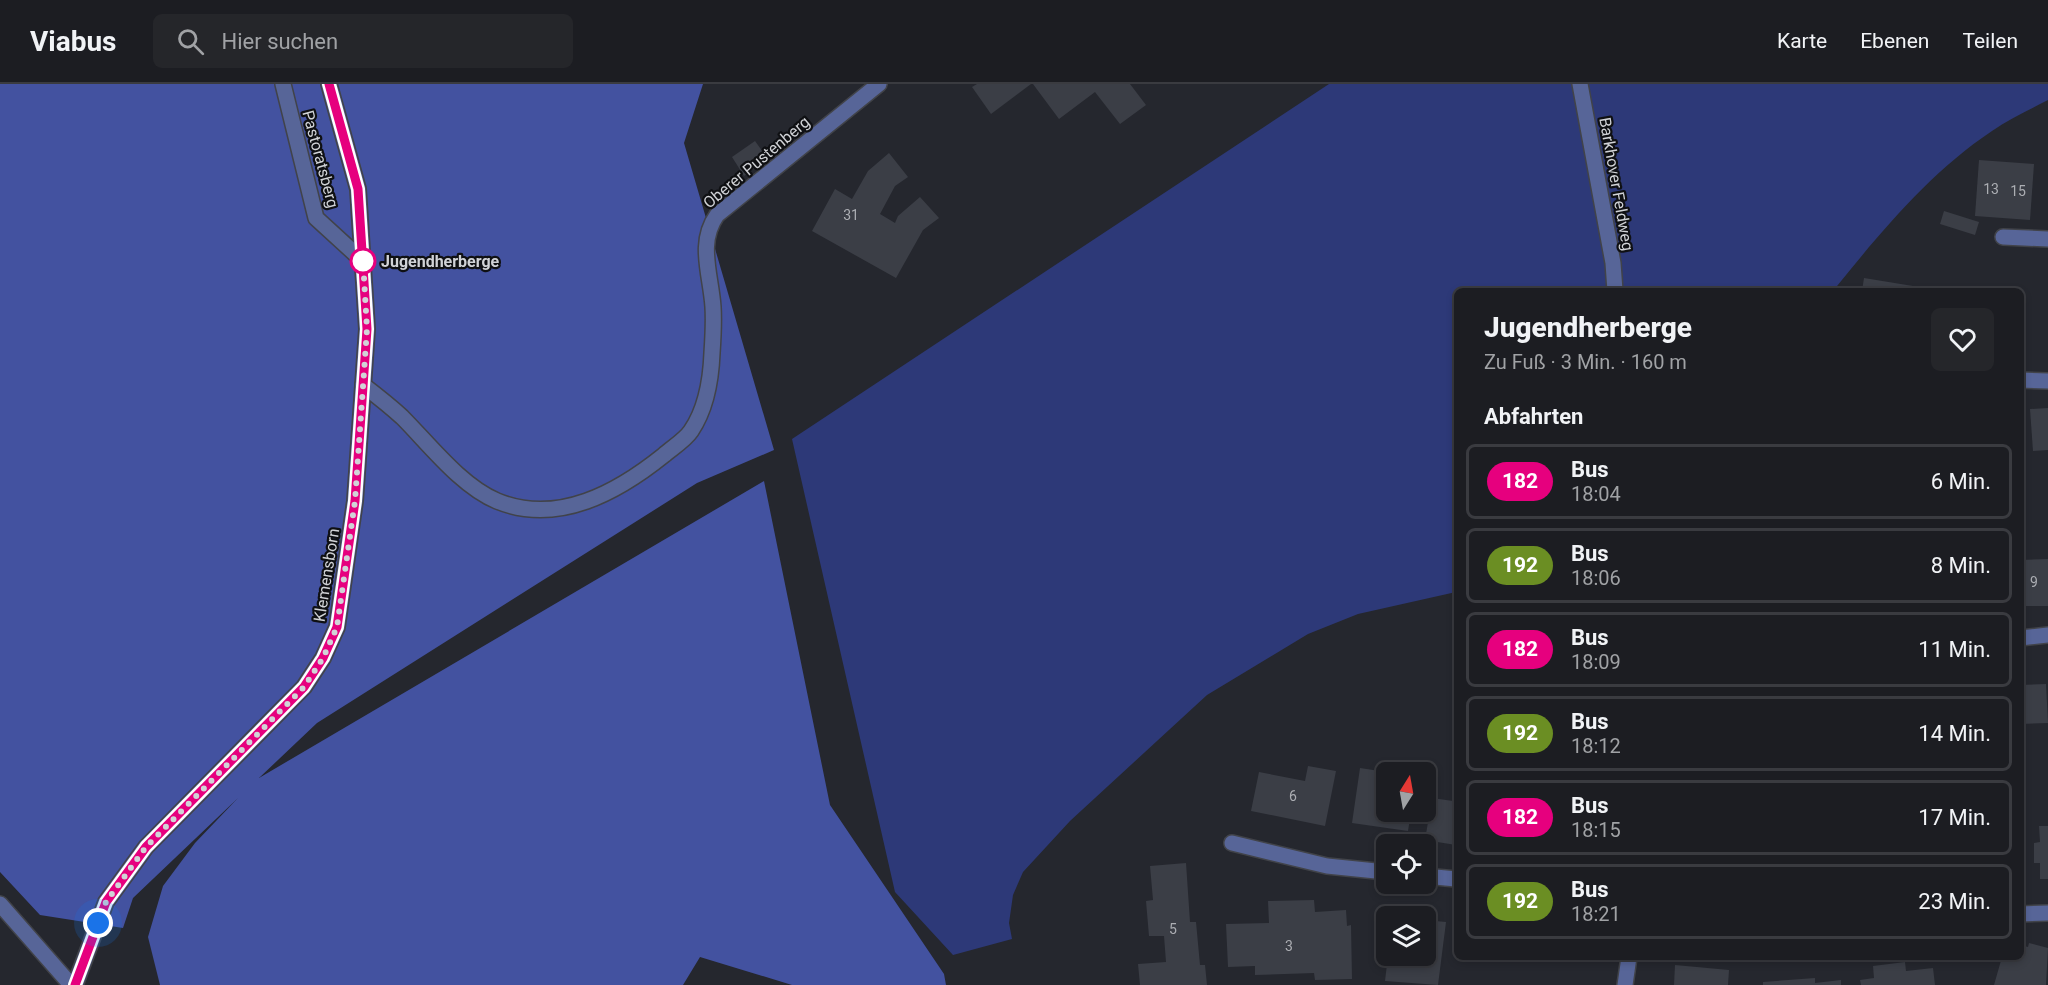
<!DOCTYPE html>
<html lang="de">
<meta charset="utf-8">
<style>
:root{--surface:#1c1d22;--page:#25262a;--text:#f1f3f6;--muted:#a0a2a5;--line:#3a3b40}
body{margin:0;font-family:Roboto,sans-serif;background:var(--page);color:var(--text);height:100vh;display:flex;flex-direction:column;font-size:22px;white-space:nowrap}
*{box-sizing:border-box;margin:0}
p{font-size:20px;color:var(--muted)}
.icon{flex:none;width:33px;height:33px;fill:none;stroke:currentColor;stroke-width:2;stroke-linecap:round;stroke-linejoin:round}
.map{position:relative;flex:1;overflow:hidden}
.side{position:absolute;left:1454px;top:204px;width:570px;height:672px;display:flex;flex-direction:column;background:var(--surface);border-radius:9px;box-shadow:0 3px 9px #0003,0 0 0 2px var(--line)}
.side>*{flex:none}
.badge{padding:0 12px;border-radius:20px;font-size:21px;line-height:39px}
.needle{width:39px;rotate:11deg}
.buttons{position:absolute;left:1376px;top:678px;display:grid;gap:12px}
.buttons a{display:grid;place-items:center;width:60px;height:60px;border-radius:9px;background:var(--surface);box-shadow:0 3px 9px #0003,0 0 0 2px var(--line);font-size:30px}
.you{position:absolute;width:30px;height:30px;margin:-15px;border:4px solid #fff;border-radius:50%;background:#1a73e8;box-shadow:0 0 0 9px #1a73e833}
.map>.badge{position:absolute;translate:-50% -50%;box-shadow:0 0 0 3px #fff}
h2{padding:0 30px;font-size:22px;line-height:54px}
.round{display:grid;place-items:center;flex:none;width:63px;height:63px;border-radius:9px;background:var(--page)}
.head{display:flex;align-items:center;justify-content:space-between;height:102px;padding:0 30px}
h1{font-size:28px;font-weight:800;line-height:45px}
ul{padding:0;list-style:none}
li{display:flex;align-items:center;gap:18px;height:75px;margin:0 12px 9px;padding:0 18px;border:3px solid var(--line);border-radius:9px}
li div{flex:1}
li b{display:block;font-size:22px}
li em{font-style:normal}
li .badge{min-width:66px;font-weight:700;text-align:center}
header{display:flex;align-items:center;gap:36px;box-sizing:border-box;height:84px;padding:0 30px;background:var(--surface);border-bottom:2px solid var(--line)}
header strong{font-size:28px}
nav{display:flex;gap:33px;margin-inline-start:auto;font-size:21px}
.search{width:420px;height:54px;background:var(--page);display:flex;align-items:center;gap:15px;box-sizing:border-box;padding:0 21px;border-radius:9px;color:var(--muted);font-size:22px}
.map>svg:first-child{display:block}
</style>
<header>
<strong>Viabus</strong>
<div class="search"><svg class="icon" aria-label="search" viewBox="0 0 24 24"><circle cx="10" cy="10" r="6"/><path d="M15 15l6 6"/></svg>Hier suchen</div>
<nav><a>Karte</a><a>Ebenen</a><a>Teilen</a></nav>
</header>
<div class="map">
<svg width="2048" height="901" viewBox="0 0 2048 901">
<rect width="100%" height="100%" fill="#25272e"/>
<path fill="#2d3978" d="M 1329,0 L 2048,0 L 2048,16 C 2029,26 2009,35 1992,47 C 1929,89 1880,149 1833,207 L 1456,207 L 1456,508 L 1358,530 L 1308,550 L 1207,611 L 1070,737 L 1023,788 L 1013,811 L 1009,839 L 1012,855 L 953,871 L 895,808 L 792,355 Z"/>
<polygon fill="#4352a0" points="0,0 703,0 684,59 774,366 697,399 317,639 259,694 764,397 830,721 944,890 946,901 792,901 700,873 683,901 160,901 148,853 163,802 195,759 238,714 133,814 123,844 40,831 0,788"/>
<g fill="#3b3e46">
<polygon points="977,0 1031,0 991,30 972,3"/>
<polygon points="1033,0 1130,0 1146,21 1120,40 1095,8 1059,35"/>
<polygon points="755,57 768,75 744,92 732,73"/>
<polygon points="889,69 908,93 895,102 880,130 895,139 898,132 920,113 939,134 923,146 896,194 812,147 835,105 852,115 868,87"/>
<polygon points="1979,76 2034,80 2030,136 1975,132"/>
<polygon points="1944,127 1979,138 1975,151 1940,140"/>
<polygon points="1864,194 1919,203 1918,207 1862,207"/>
<polygon points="2048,324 2048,366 2033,367 2030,325"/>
<polygon points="2048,475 2048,522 2021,522 2020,476"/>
<polygon points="2046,600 2048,639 2020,640 2020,601"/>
<polygon points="1308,682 1336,687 1325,742 1251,727 1259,688 1305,697"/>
<polygon points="1360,684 1386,688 1386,728 1411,728 1408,747 1352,739"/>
<polygon points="1455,701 1456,761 1425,756 1432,714 1453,717"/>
<polygon points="2039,742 2048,742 2048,795 2040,795 2040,779 2034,779 2034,759 2040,758"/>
<polygon points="1186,779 1190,838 1196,838 1200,881 1205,881 1207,901 1140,901 1138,880 1166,878 1164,852 1149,852 1146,817 1153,816 1150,782"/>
<polygon points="1314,816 1315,828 1346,826 1347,842 1351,841 1352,895 1315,896 1314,889 1255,891 1255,882 1228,883 1226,840 1269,839 1268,817"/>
<polygon points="1425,836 1446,838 1438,901 1385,897 1388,872 1425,872"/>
<polygon points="2029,859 2048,864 2046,901 1994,901 2002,873 2020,873 2020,861 2028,863"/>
<polygon points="1905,878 1906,887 1933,884 1935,901 1861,901 1860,896 1874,894 1873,882"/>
<polygon points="1675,881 1729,886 1728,901 1674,901"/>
<polygon points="1815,894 1815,899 1841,896 1841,901 1763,901 1763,898"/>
</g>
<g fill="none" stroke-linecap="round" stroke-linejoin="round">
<g stroke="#414349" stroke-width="18">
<g id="minor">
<polyline points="283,0 316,134 363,177"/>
<polyline points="1580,0 1613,179 1615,207"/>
<polyline points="2003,153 2048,155"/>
<polyline points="2020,296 2048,297"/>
<path d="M 363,301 C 376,311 390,322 402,333 C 429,360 461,402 497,417 C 558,442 618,408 664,371 C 672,364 685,356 691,347 C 706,325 711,295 712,269 C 713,254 714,238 713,223 C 711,191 697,159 717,131 L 879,0"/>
<polyline points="2020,554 2048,551"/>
<polyline points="1232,759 1327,782 1386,788"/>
<polyline points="1425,792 1456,795"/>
<polyline points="0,820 71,901"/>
<polyline points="2020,830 2048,829"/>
<polyline points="75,901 106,818 146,763 304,603 323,574 337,543 355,417 367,245 358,105 329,0"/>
<polyline points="1625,901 1629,873"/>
</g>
</g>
<use href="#minor" stroke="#576598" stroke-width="15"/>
</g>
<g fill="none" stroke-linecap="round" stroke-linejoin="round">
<g stroke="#fff" stroke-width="14">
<polyline id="line" points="75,901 106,818 146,763 304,603 323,574 337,543 355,417 367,245 358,105 329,0"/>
</g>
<use href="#line" stroke="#e6007e" stroke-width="9"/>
<polyline stroke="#d1d3d7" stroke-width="6" stroke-dasharray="0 10.8" points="98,839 106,818 146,763 304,603 323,574 337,543 355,417 367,245 363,177"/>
</g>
<circle fill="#fff" stroke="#e6007e" stroke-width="3" cx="363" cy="177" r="12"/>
<g text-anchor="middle" stroke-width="4.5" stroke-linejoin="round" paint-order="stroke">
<g font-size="14" fill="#acaeb3">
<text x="1991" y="110">13</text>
<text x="2018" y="112">15</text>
<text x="851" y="136">31</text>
<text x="2034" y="503">9</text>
<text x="1293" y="717">6</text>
<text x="1173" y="850">5</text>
<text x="1289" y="867">3</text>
</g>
<g font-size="16" fill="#d1d3d7" stroke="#0f1013">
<text transform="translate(321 75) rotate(75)" y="6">Pastoratsberg</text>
<text transform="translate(756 78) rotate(-40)" y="6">Oberer Pustenberg</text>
<text transform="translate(1617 100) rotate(80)" y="6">Barkhover Feldweg</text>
<text transform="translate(326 491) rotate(-81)" y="6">Klemensborn</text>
</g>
<g font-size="16" font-weight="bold" fill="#d1d3d7" stroke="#0f1013" text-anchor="start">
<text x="381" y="183">Jugendherberge</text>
</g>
</g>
</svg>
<div class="buttons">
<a><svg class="needle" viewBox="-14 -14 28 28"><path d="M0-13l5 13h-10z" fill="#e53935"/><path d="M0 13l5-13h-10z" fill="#a0a2a5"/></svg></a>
<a><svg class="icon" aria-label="locate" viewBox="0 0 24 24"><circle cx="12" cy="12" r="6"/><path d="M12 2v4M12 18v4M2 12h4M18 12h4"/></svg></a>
<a><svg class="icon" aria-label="layers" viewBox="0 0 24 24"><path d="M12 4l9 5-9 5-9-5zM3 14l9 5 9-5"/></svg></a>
</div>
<div class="you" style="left:98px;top:839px"></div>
<section class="side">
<div class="head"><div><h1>Jugendherberge</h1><p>Zu Fuß · 3 Min. · 160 m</p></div><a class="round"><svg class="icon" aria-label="heart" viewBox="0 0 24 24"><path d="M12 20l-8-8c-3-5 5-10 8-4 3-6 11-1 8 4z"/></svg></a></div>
<h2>Abfahrten</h2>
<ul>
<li><span class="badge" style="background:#e6007e;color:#fff">182</span><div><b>Bus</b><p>18:04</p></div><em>6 Min.</em></li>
<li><span class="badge" style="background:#6b8e23;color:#fff">192</span><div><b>Bus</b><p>18:06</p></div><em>8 Min.</em></li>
<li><span class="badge" style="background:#e6007e;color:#fff">182</span><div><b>Bus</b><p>18:09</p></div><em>11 Min.</em></li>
<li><span class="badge" style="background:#6b8e23;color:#fff">192</span><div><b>Bus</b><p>18:12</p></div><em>14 Min.</em></li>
<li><span class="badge" style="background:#e6007e;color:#fff">182</span><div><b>Bus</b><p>18:15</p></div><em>17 Min.</em></li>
<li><span class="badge" style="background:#6b8e23;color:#fff">192</span><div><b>Bus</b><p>18:21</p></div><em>23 Min.</em></li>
</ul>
</section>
</div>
